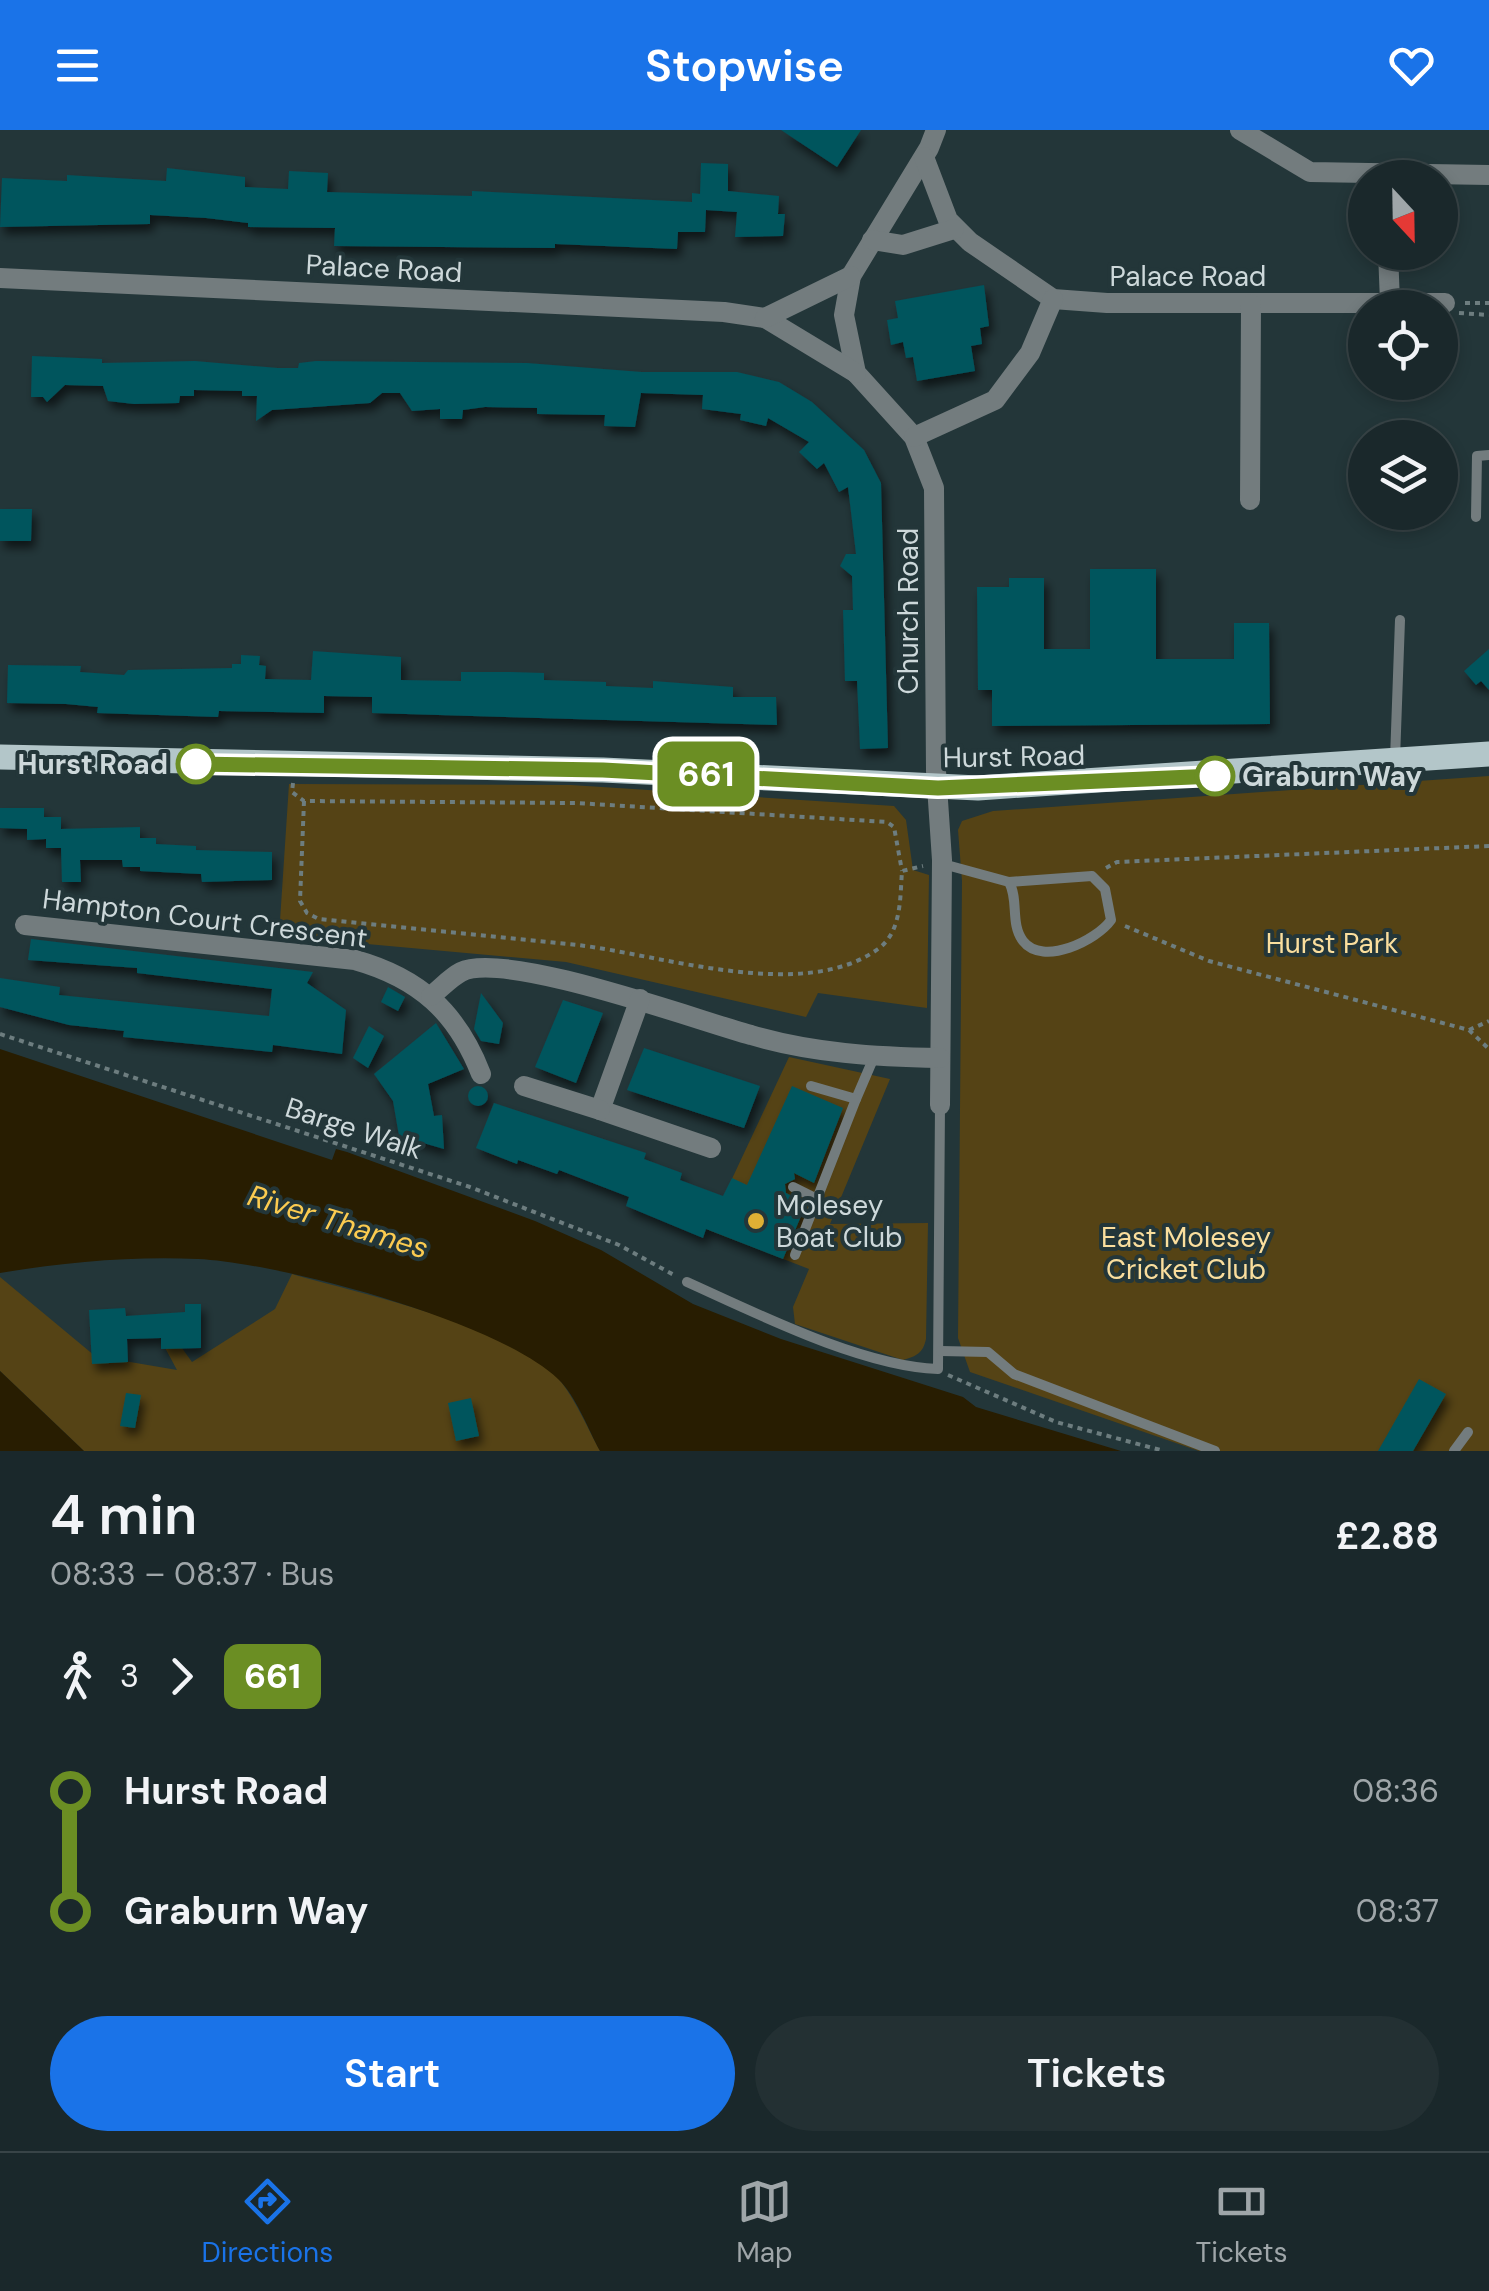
<!DOCTYPE html>
<meta charset="utf-8">
<style>
:root{--surface:#1a282b;--page:#233033;--text:#f1f3f6;--muted:#9fa6a9;--line:#384447;--accent:#1a73e8}
body{margin:0;font-family:"DM Sans",sans-serif;background:var(--page);color:var(--text);height:100vh;display:flex;flex-direction:column;font-size:38px;white-space:nowrap}
*{box-sizing:border-box;margin:0}
p{font-size:32px;color:var(--muted)}
.icon{flex:none;width:55px;height:55px;fill:none;stroke:currentColor;stroke-width:2;stroke-linecap:round;stroke-linejoin:round}
.map{position:relative;height:1321px;overflow:hidden}
.details{display:flex;flex-direction:column;background:var(--surface);flex:1}
.details>*{flex:none}
.badge{padding:0 20px;border-radius:15px;font-size:35px;line-height:65px}
.needle{width:65px;rotate:158deg}
.fabs{position:absolute;left:1348px;top:30px;display:grid;gap:20px}
.fabs a{display:grid;place-items:center;width:110px;height:110px;border-radius:50%;background:var(--surface);box-shadow:0 5px 15px #0003,0 0 0 2px var(--line);font-size:50px}
.map>.badge{position:absolute;translate:-50% -50%;box-shadow:0 0 0 5px #fff}
.legs{display:flex;align-items:center;gap:15px;height:110px;padding:0 50px;font-size:32px}
.legs p{margin-inline-start:auto}
.summary{display:flex;align-items:center;justify-content:space-between;height:170px;padding:0 50px}
h1{font-size:55px;font-weight:600;line-height:75px}
.cta{display:flex;gap:20px;margin-top:auto;padding:20px 50px}
.cta a{flex:1;height:115px;border-radius:60px;background:var(--accent);color:#fff;font-size:40px;font-weight:600;line-height:115px;text-align:center}
.cta a+a{background:var(--page);color:var(--text)}
ul{padding:0 50px;list-style:none}
li{display:flex;align-items:center;gap:35px;height:120px;font-size:38px}
li i{display:grid;place-items:center;width:15px;height:100%;margin:0 12px;background:currentColor}
li i::after{content:'';width:25px;height:25px;margin:-12px;border:8px solid;border-radius:50%;background:var(--surface)}
li p{margin-inline-start:auto}
li:first-child i{background:linear-gradient(#0000 50%,currentColor 0)}
li:last-child i{background:linear-gradient(currentColor 50%,#0000 0)}
header{display:flex;justify-content:space-between;align-items:center;height:130px;padding:0 50px;background:var(--accent);color:#fff;font-size:45px;font-weight:600}
.menu{display:flex;justify-content:space-around;align-items:center;height:140px;border-top:2px solid var(--line);background:var(--surface);font-size:28px;color:var(--muted)}
.menu a{display:grid;justify-items:center;gap:5px}
.menu .current{color:var(--accent)}
.map>svg:first-child{display:block}
</style>
<header><svg class="icon" aria-label="menu" viewBox="0 0 24 24"><path d="M4 6h16M4 12h16M4 18h16"/></svg>Stopwise<svg class="icon" aria-label="heart" viewBox="0 0 24 24"><path d="M12 20l-8-8c-3-5 5-10 8-4 3-6 11-1 8 4z"/></svg></header>
<div class="map">
<svg width="1489" height="1321" viewBox="0 0 1489 1321">
<defs>
<filter id="shadow"><feDropShadow dx="4" dy="7" stdDeviation="5" flood-color="#0009"/></filter>
</defs>
<rect width="100%" height="100%" fill="#233639"/>
<g fill="#554315">
<polygon points="1489,646 1489,1321 1199,1321 970,1242 958,1208 962,751 958,700 962,691 993,681"/>
<polygon points="289,654 571,655 894,676 906,690 913,740 929,745 927,878 818,863 806,887 566,832 279,806"/>
<path d="M 789,927 L 890,949 L 830,1094 L 928,1093 L 926,1209 C 923,1223 917,1226 903,1230 L 795,1194 L 793,1177 L 809,1139 L 708,1100 Z"/>
<path d="M 292,1144 C 361,1164 519,1197 562,1253 C 577,1273 588,1299 600,1321 L 84,1321 L 0,1241 L 0,1147 L 95,1226 L 177,1240 L 163,1214 L 179,1214 L 192,1232 L 275,1179 Z"/>
</g>
<g fill="#281d01">
<path d="M 0,919 L 332,1030 L 336,1019 L 347,1022 L 535,1091 L 601,1120 L 693,1174 L 781,1209 L 963,1267 L 976,1277 L 1121,1321 L 600,1321 C 588,1299 576,1266 558,1249 C 499,1192 282,1133 198,1129 C 133,1126 65,1132 0,1143 Z"/>
<polygon points="0,1241 84,1321 0,1321"/>
</g>
<g fill="#00545d" filter="url(#shadow)">
<polygon points="781,0 861,0 837,37"/>
<polygon points="701,33 728,34 728,61 779,66 778,84 785,84 783,106 735,107 737,82 706,80 705,102 678,102 677,119 555,114 555,118 334,116 335,98 248,97 248,93 206,88 150,85 150,94 0,97 2,48 67,51 67,45 166,51 167,38 245,47 245,57 288,59 289,41 328,43 327,62 472,66 472,61 692,72 692,63 700,64"/>
<polygon points="984,155 989,196 980,198 982,214 971,216 975,241 917,251 913,227 906,228 903,212 891,215 887,190 898,188 895,171"/>
<polygon points="32,226 102,229 102,233 195,231 278,238 298,238 299,233 316,231 527,233 642,242 737,242 779,252 812,272 864,320 881,353 888,618 860,619 857,551 845,551 843,480 853,480 852,446 840,436 846,424 856,424 848,357 839,362 824,333 817,339 799,322 809,312 768,288 766,296 740,290 741,284 702,279 703,265 641,263 635,297 604,296 605,285 537,284 537,278 485,277 463,280 462,289 440,289 440,279 412,281 400,263 382,263 370,273 272,280 256,291 257,266 242,266 242,261 194,260 194,266 180,266 179,273 134,274 108,271 103,256 65,255 47,272 43,267 31,267"/>
<polygon points="0,379 32,379 31,411 0,411"/>
<polygon points="1090,439 1156,439 1156,529 1234,529 1234,493 1269,493 1270,594 992,596 992,560 978,560 977,457 1009,457 1009,448 1044,448 1044,519 1090,519"/>
<polygon points="1489,519 1489,560 1481,551 1476,555 1464,541"/>
<polygon points="313,521 401,527 401,550 461,551 461,542 511,542 544,543 544,550 606,552 606,556 653,558 653,551 733,557 733,567 776,567 777,595 372,583 372,567 324,566 324,583 219,581 218,587 97,583 98,577 66,574 7,573 8,535 81,536 80,542 124,545 128,540 232,538 232,534 241,534 241,525 260,526 259,535 266,536 265,549 311,550"/>
<polygon points="0,678 44,678 44,687 61,687 61,699 140,697 140,708 156,708 156,714 196,716 196,720 272,722 272,750 202,752 201,744 140,741 140,737 123,737 122,730 80,730 81,752 62,752 61,718 46,718 46,709 27,710 27,699 0,698"/>
<polygon points="31,809 313,842 307,853 346,880 342,924 273,915 272,922 123,907 124,901 69,895 0,877 0,848 60,857 59,865 269,886 272,859 137,843 137,838 28,830"/>
<polygon points="388,857 405,867 398,881 381,872"/>
<polygon points="481,863 503,893 499,914 481,911 474,899"/>
<polygon points="563,870 603,883 576,953 535,937"/>
<polygon points="436,893 464,939 428,954 434,986 442,985 444,1019 399,1006 393,971 374,944"/>
<polygon points="369,896 384,906 368,938 353,928"/>
<polygon points="644,918 760,956 744,998 627,960"/>
<circle cx="478" cy="966" r="10"/>
<polygon points="792,956 843,978 814,1053 794,1043 795,1049 785,1054 786,1063 801,1071 804,1079 783,1129 706,1099 703,1108 626,1076 629,1067 559,1040 557,1044 518,1030 517,1034 476,1018 494,973 646,1023 644,1029 682,1043 680,1050 723,1066 732,1048 747,1055"/>
<polygon points="185,1174 201,1174 201,1218 161,1219 161,1208 127,1209 128,1232 92,1234 89,1180 125,1178 126,1186 185,1182"/>
<polygon points="1419,1249 1446,1264 1413,1321 1378,1321"/>
<polygon points="126,1263 141,1265 135,1298 120,1296"/>
<polygon points="471,1268 479,1306 456,1311 448,1273"/>
</g>
<g fill="none" stroke-linecap="round" stroke-linejoin="round">
<g stroke="#6d7d7f" stroke-width="4" stroke-dasharray="5 5" stroke-linecap="butt">
<polyline points="1465,173 1489,173"/>
<polyline points="1459,183 1489,185"/>
<polyline points="293,653 292,662 304,671 576,673 887,692 894,697 902,741"/>
<path d="M 304,671 L 300,771 L 307,783 L 319,789 C 405,798 492,806 578,815 C 662,825 803,873 878,819 C 902,802 900,767 902,741 L 923,736"/>
<polyline points="1106,738 1117,732 1489,716"/>
<polyline points="1125,796 1209,831 1469,900 1489,919"/>
<polyline points="1469,900 1489,891"/>
<polyline points="0,904 470,1057 619,1115 674,1145"/>
<polyline points="948,1245 1056,1292 1164,1321"/>
</g>
<g stroke="#737c7e" stroke-width="10">
<polyline points="1476,387 1477,326 1489,325"/>
<polyline points="1395,629 1400,490"/>
<path d="M 943,734 L 1009,752 L 1092,746 L 1105,759 L 1111,790 C 1097,810 1043,837 1023,811 C 1010,794 1019,770 1009,752"/>
<polyline points="811,956 856,969 874,927"/>
<polyline points="793,1057 817,1069"/>
<polyline points="795,1125 856,969"/>
<path d="M 687,1152 C 758,1184 861,1236 938,1239 L 940,975"/>
<polyline points="941,1221 988,1222 1014,1244 1215,1321"/>
<polyline points="1454,1321 1468,1302"/>
</g>
<g stroke="#737c7e" stroke-width="20">
<polyline points="936,0 929,18 851,146 844,185 856,243 914,307 934,358 936,641 942,730 940,975"/>
<polyline points="1240,0 1310,42 1489,45"/>
<polyline points="924,27 948,90 970,112 1053,169 1107,173 1445,173"/>
<polyline points="872,110 903,115 954,99"/>
<polyline points="1388,122 1390,172"/>
<polyline points="0,148 724,182 765,188 856,243"/>
<polyline points="765,188 851,146"/>
<polyline points="914,307 995,270 1030,223 1053,169"/>
<polyline points="1250,370 1251,174"/>
<path d="M 25,795 L 355,830 C 419,848 457,882 481,944"/>
<path d="M 431,866 C 441,858 451,847 461,842 C 505,820 699,891 751,905 C 812,923 876,927 940,928"/>
<polyline points="640,869 600,980 711,1018"/>
<polyline points="524,956 600,980"/>
</g>
<polyline stroke="#b3c6c9" stroke-width="25" points="0,627 603,640 978,658 1489,624"/>
</g>
<g fill="none" stroke-linecap="round" stroke-linejoin="round">
<g stroke="#fff" stroke-width="22">
<polyline id="line-1" points="196,634 603,640 938,658 1215,646"/>
</g>
<use href="#line-1" stroke="#6b8e23" stroke-width="15"/>
</g>
<g fill="#fff" stroke="#6b8e23" stroke-width="5">
<circle cx="196" cy="634" r="18"/>
<circle cx="1215" cy="646" r="18"/>
</g>
<circle fill="#dfb034" stroke="#233639" stroke-width="4" cx="756" cy="1091" r="10"/>
<g text-anchor="middle" stroke-width="8" stroke-linejoin="round" paint-order="stroke">
<g font-size="28" fill="#cdd8da" stroke="#233639">
<text transform="translate(384 138) rotate(3)" y="10">Palace Road</text>
<text x="1188" y="156">Palace Road</text>
<text transform="translate(908 481) rotate(-90)" y="10">Church Road</text>
<text transform="translate(1014 626) rotate(-1)" y="10">Hurst Road</text>
<text transform="translate(205 788) rotate(7)" y="10">Hampton Court Crescent</text>
<text transform="translate(354 998) rotate(18)" y="10">Barge Walk</text>
</g>
<g font-size="28" font-weight="bold" fill="#cdd8da" stroke="#233639" text-anchor="end">
<text x="168" y="644">Hurst Road</text>
<text x="1242" y="656" text-anchor="start">Graburn Way</text>
</g>
<g font-size="28" fill="#fade9d" stroke="#233639">
<text x="1332" y="823">Hurst Park</text>
<text x="1186" y="1117">East Molesey<tspan x="1186" dy="32">Cricket Club</tspan></text>
</g>
<g font-size="28" fill="#cdd8da" stroke="#233639" text-anchor="start">
<text x="776" y="1085">Molesey<tspan x="776" dy="32">Boat Club</tspan></text>
</g>
<g font-size="30" font-style="italic" fill="#fbcb50" stroke="#233639">
<text transform="translate(338 1092) rotate(17)" y="10">River Thames</text>
</g>
</g>
</svg>
<div class="fabs">
<a><svg class="needle" viewBox="-14 -14 28 28"><path d="M0-13l5 13h-10z" fill="#e53935"/><path d="M0 13l5-13h-10z" fill="#9fa6a9"/></svg></a>
<a><svg class="icon" aria-label="locate" viewBox="0 0 24 24"><circle cx="12" cy="12" r="6"/><path d="M12 2v4M12 18v4M2 12h4M18 12h4"/></svg></a>
<a><svg class="icon" aria-label="layers" viewBox="0 0 24 24"><path d="M12 4l9 5-9 5-9-5zM3 14l9 5 9-5"/></svg></a>
</div>
<b class="badge" style="left:706px;top:644px;background:#6b8e23;color:#fff">661</b>
</div>
<section class="details">
<div class="summary"><div><h1>4 min</h1><p>08:33 – 08:37 · Bus</p></div><b>£2.88</b></div>
<div class="legs"><svg class="icon" aria-label="walk" viewBox="0 0 24 24"><circle cx="13" cy="4" r="2"/><path d="M13 8l-2 6 4 7M11 14l-3 7M7 12l3-4h3l4 4"/></svg>3<svg class="icon" aria-label="forward" viewBox="0 0 24 24"><path d="M9 5l7 7-7 7"/></svg><b class="badge" style="background:#6b8e23;color:#fff">661</b></div>
<ul>
<li><i style="color:#6b8e23"></i><b>Hurst Road</b><p>08:36</p></li>
<li><i style="color:#6b8e23"></i><b>Graburn Way</b><p>08:37</p></li>
</ul>
<div class="cta"><a>Start</a><a>Tickets</a></div>
</section>
<nav class="menu">
<a class="current"><svg class="icon" aria-label="directions" viewBox="0 0 24 24"><path d="M12 3l9 9-9 9-9-9zM9 14v-3h6M13 9l2 2-2 2"/></svg>Directions</a>
<a><svg class="icon" aria-label="map" viewBox="0 0 24 24"><path d="M3 6l6-2 6 2 6-2v14l-6 2-6-2-6 2zM9 4v14M15 6v14"/></svg>Map</a>
<a><svg class="icon" aria-label="tickets" viewBox="0 0 24 24"><path d="M3 7h18v10H3zM15 7v10"/></svg>Tickets</a>
</nav>
